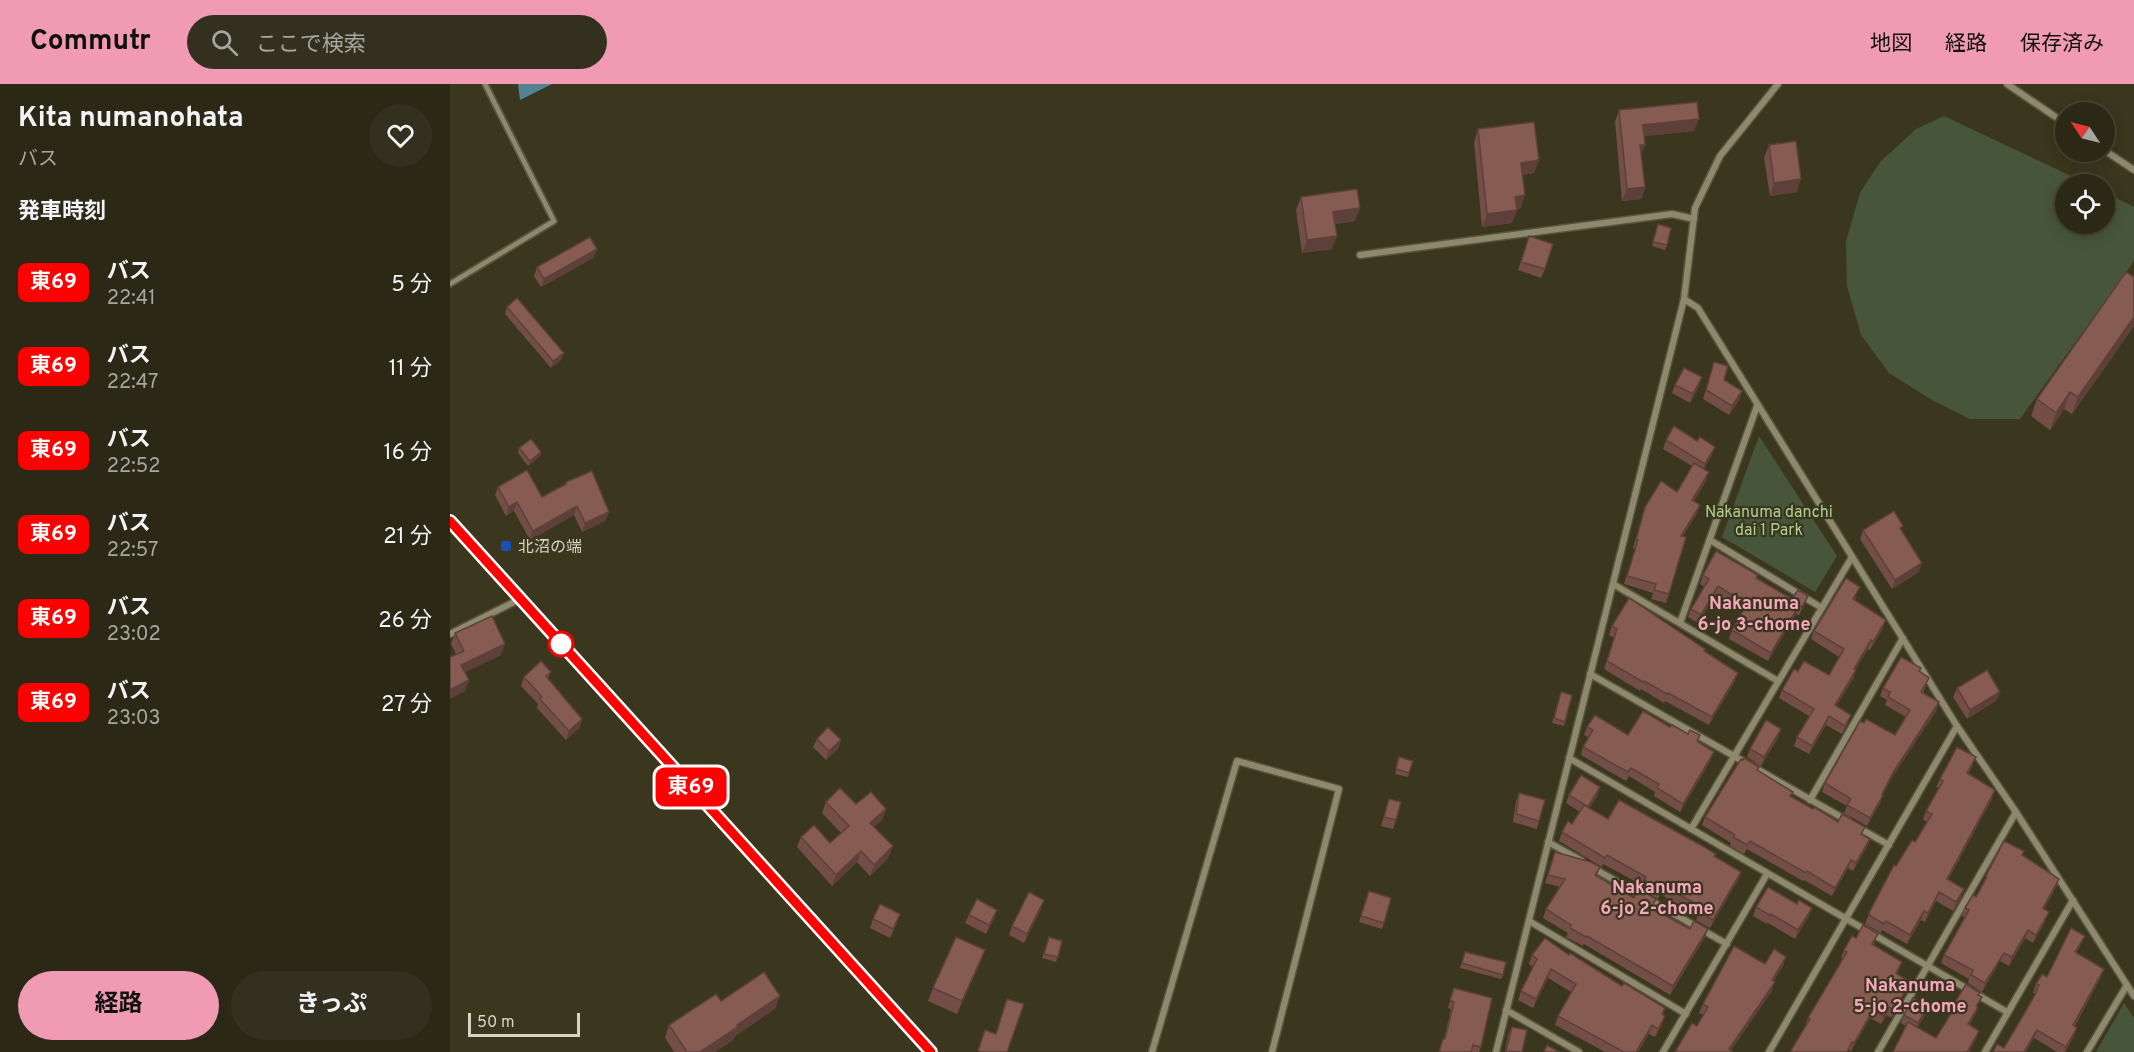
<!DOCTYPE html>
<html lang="ja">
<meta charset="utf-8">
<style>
:root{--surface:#2c2816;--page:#34301f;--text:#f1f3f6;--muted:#a6a6a1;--line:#484435;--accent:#f09ab4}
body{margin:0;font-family:Overpass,"Noto Sans JP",sans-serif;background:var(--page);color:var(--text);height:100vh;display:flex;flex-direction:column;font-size:22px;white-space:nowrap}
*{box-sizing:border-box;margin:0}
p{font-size:20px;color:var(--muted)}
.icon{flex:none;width:33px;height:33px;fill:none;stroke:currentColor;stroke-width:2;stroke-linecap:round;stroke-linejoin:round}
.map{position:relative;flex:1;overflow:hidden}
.side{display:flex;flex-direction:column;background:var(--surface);width:450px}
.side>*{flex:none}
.badge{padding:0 12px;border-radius:9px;font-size:21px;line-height:39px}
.needle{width:39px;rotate:305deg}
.tools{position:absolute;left:1605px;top:18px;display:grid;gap:12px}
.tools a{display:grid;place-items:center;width:60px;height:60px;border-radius:50%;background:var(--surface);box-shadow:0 3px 15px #0003,0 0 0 2px var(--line);font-size:30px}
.scale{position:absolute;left:18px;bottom:15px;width:112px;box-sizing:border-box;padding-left:6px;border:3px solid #d6d3c4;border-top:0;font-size:16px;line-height:21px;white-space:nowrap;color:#d6d3c4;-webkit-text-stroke:4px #3b361e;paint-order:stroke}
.map>.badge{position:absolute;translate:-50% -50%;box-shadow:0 0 0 3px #fff}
h2{padding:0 18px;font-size:22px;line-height:54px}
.round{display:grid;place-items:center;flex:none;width:63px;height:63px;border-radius:32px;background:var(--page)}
.summary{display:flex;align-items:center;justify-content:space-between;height:102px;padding:0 18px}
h1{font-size:28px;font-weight:700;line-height:45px}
.action{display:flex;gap:12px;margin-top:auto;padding:12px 18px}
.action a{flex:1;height:69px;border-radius:36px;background:var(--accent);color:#111;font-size:24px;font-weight:700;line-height:69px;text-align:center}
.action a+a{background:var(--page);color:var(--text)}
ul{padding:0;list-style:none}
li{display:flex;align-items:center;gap:18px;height:84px;padding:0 18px}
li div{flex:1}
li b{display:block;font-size:22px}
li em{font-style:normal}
li .badge{min-width:66px;font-weight:700;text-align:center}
header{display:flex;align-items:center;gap:36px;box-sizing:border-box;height:84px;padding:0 30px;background:var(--accent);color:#111}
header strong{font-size:28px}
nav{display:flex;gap:33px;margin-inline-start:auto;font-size:21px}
.search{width:420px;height:54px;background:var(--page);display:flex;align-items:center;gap:15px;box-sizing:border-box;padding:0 21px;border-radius:33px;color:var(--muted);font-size:22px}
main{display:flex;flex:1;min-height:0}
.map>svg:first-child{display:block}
</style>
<header>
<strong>Commutr</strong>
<div class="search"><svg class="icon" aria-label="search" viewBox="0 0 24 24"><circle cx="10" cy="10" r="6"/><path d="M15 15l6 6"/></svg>ここで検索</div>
<nav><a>地図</a><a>経路</a><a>保存済み</a></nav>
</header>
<main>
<section class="side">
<div class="summary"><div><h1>Kita numanohata</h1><p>バス</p></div><a class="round"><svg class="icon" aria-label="heart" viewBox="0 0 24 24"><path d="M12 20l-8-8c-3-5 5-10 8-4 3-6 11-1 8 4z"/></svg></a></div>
<h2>発車時刻</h2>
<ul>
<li><span class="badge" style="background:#f00;color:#fff">東69</span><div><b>バス</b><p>22:41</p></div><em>5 分</em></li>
<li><span class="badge" style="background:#f00;color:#fff">東69</span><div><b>バス</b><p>22:47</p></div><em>11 分</em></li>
<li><span class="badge" style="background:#f00;color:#fff">東69</span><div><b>バス</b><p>22:52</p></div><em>16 分</em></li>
<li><span class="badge" style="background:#f00;color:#fff">東69</span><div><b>バス</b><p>22:57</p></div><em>21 分</em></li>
<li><span class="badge" style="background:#f00;color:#fff">東69</span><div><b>バス</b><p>23:02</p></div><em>26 分</em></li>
<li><span class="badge" style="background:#f00;color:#fff">東69</span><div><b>バス</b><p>23:03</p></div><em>27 分</em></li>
</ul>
<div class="action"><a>経路</a><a>きっぷ</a></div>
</section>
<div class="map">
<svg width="1684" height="968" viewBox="0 0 1684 968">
<rect width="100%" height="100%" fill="#3b361e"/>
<g fill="#47563a">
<polygon points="1494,32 1638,100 1616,100 1616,140 1654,140 1655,108 1684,123 1684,177 1570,335 1520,335 1482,316 1439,289 1411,251 1397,202 1396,157 1410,109 1430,78 1466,45"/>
<polygon points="1309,352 1387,472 1365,508 1272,453"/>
<polygon points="1674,919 1684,934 1684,968 1646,968"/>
</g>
<polygon fill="#528493" points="68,0 102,0 70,16"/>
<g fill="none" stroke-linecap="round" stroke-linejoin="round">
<g stroke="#59543e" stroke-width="8">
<polyline id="service" points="0,200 104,137 35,0"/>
</g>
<g stroke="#59543e" stroke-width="9">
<g id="minor">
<polyline points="1557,0 1616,40"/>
<polyline points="1654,66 1684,86"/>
<polyline points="910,171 1222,130 1244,135"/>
<polyline points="1234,215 1248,224 1507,642 1566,728 1684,912"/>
<polyline points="1260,456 1372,524"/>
<polyline points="1163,500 1328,597"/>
<polyline points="1230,539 1307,322"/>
<polyline points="0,550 70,515"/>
<polyline points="1140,590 1398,737"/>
<polyline points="1119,674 1557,928"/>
<polyline points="1360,716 1453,554"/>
<polyline points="1409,744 1439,761"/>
<polyline points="1241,745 1402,473"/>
<polyline points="1098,758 1132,777"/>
<polyline points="1143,784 1277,860"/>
<polyline points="1079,837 1236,930"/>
<polyline points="1056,926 1129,968"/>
<polyline points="702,968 787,677 889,705 822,968"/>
<polyline points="1046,968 1234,215 1245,124 1270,72 1328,0"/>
<polyline points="1213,968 1317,790"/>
<polyline points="1319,968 1507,642"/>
<polyline points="1428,968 1566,728"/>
<polyline points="1535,968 1623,816"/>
<polyline points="1637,968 1677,901"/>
</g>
</g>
<g stroke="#59543e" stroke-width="14">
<polyline id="tertiary" points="0,437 481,968"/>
</g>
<use href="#service" stroke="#8e886d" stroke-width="4.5"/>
<use href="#minor" stroke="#8e886d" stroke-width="6"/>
<use href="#tertiary" stroke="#8e886d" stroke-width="10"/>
</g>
<g fill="#724e47">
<polygon points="1169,26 1244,47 1194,52 1195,61 1191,70 1195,103 1191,115 1172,117 1165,38"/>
<polygon points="1028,45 1089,76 1084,89 1073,91 1071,124 1067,125 1062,139 1032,143 1024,58"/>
<polygon points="1319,61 1347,108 1320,112 1314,74"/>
<polygon points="851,113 905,137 885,140 882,165 852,169 846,126"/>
<polygon points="1208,140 1217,161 1215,166 1202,162"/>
<polygon points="1076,161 1095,185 1091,194 1068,186"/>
<polygon points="147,165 143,174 91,203 84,192 87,183"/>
<polygon points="1684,193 1684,242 1622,330 1614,325 1600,346 1581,332 1587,315"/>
<polygon points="57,223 114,269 111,276 101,284 55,230"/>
<polygon points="1264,278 1274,296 1292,307 1289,316 1279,331 1253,315"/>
<polygon points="1225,301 1249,302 1240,319 1222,309"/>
<polygon points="1216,356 1262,371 1254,385 1256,397 1244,417 1247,429 1233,452 1219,510 1216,519 1201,515 1203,509 1174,500 1185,465 1183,464 1195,423 1227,408 1242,382 1213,365"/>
<polygon points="69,364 91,368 90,372 78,382 68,369"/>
<polygon points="116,398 159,428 155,437 132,448 124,431 80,456 64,427 56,432 45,411 48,403 92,413 115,401"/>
<polygon points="1413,446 1452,446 1469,488 1442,505 1410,455"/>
<polygon points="1253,491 1308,491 1307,494 1342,515 1358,512 1355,520 1349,531 1346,530 1318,577 1279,555 1282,546 1293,527 1265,511 1248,539 1238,533 1241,525 1255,503 1250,500"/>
<polygon points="1407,512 1405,516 1433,544 1420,566 1418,565 1405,586 1403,595 1386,622 1398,639 1392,650 1376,641 1359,670 1344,662 1347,653 1359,632 1329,614 1332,606 1348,587 1379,591 1389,573 1361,555 1364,547"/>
<polygon points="1162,542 1254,568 1285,597 1259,641 1215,617 1214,619 1191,605 1190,607 1154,585 1164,554 1159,551"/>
<polygon points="5,549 51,571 15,588 19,596 15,607 6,570 1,560"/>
<polygon points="1471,584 1470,588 1479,594 1473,609 1489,618 1486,627 1441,695 1433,710 1430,719 1417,742 1394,729 1397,722 1372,708 1375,699 1414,639 1445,651 1456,633 1435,621 1437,616 1430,612 1433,604"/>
<polygon points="101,588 98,594 132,635 129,644 116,656 87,624 88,620 71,602 74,593"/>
<polygon points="1507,604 1547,616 1517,635 1503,613"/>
<polygon points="1109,613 1115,638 1114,642 1102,639"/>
<polygon points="1137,643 1178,651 1220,643 1248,658 1261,676 1230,728 1204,712 1205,708 1179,692 1176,697 1131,671 1133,663 1139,654 1134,651"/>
<polygon points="1331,645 1328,654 1311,682 1297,673 1300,665"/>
<polygon points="367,655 391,656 388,665 376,676 363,663"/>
<polygon points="949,673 963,677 958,693 945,690"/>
<polygon points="1523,681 1518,690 1542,715 1498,796 1511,814 1503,827 1486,817 1475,838 1471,836 1457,860 1432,846 1431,849 1415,840 1419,829 1446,782 1465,758 1477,738 1473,735 1476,727 1489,704 1486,703 1490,695"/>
<polygon points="1309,683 1308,686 1341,713 1363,725 1388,738 1420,755 1417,763 1403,787 1398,784 1382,812 1354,796 1353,797 1297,765 1294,770 1280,762 1281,759 1252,741 1255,733"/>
<polygon points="1069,709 1089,737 1087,745 1063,738 1066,717"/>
<polygon points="1119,711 1148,711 1139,724 1158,735 1265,772 1291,788 1288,796 1260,844 1246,836 1248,831 1210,810 1208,815 1191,805 1192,801 1153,780 1152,783 1109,757 1112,748 1122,740 1130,728 1116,719"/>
<polygon points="939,715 946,736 943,745 931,742"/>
<polygon points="376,718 406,720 436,725 432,736 424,743 439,773 420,792 407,778 382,802 347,763 351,753 380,759 391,749 372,729"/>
<polygon points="1105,768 1150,783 1147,792 1202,824 1255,853 1220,911 1134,860 1133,862 1116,853 1118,849 1093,834 1096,825 1110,803 1095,799"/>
<polygon points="1573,771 1609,795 1606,803 1594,825 1596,836 1583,859 1575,854 1559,882 1550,877 1532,908 1518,899 1519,895 1491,879 1494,871 1515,834 1512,832 1515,824 1526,813 1533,800 1536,792"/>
<polygon points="919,807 934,839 932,845 909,838"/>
<polygon points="1306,823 1359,832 1345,855 1318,839 1317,840 1303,832"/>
<polygon points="591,825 574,859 559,851 562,842"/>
<polygon points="519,831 544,835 536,850 515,839"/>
<polygon points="423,835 447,839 440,854 420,844"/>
<polygon points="1635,852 1631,860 1626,869 1651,893 1625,942 1624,952 1615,968 1607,968 1584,954 1554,964 1585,910 1583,909 1586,900 1597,893"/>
<polygon points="599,853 612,857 606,878 592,874"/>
<polygon points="1406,854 1425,858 1424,861 1452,878 1447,890 1454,904 1451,908 1454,909 1451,917 1441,934 1437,931 1431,940 1420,934 1401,967 1355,942 1358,934 1393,875 1391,874 1394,866"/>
<polygon points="535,866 530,879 507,930 478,917 483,904"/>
<polygon points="1015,868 1053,891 1051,895 1010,884"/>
<polygon points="1082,871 1119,871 1172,902 1215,924 1213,931 1212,941 1205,953 1199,950 1188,968 1155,968 1105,941 1108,932 1121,908 1098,894 1083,924 1068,916 1071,907 1083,883 1079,880"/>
<polygon points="1336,873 1333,882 1323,897 1322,907 1281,966 1247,942 1254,931 1249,929 1253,920 1315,880"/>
<polygon points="1004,904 1031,963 1029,968 989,968 993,955 994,955 1001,925 998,924"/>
<polygon points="1530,909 1525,931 1519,941 1529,947 1526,955 1519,968 1456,942 1451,939 1454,931 1478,922 1475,931 1467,944 1486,954 1497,936 1500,927"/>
<polygon points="325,925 285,952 283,956 265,968 224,968 215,954 219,941"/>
<polygon points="1062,943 1072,968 1055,968 1058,951"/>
</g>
<g fill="#5d4039">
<polygon points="1249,35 1244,47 1188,53 1193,41"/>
<polygon points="1190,61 1195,61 1190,73"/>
<polygon points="1089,76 1084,89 1067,92 1071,79"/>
<polygon points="1351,95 1347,108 1320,112 1324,99"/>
<polygon points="1195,103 1191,115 1172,117 1177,105"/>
<polygon points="1075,111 1071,124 1061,126 1065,113"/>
<polygon points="910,124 905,137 879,141 883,128"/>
<polygon points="1067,126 1062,139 1032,143 1037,130"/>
<polygon points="887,152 882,165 852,169 857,156"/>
<polygon points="147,165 143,174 91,203 94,195"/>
<polygon points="1684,233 1684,242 1622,330 1628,313"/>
<polygon points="114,269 111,276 101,284 103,277"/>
<polygon points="1252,293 1249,302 1240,319 1243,310"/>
<polygon points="1292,307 1289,316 1279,331 1282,322"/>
<polygon points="1620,308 1614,325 1600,346 1606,329"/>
<polygon points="1265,363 1262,371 1252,388 1255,380"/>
<polygon points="91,368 90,372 78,382 80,377"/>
<polygon points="1259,388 1256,397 1239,425 1242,416"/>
<polygon points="67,418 64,427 56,432 59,423"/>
<polygon points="1250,421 1247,429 1228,461 1231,452"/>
<polygon points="127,422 124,431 80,456 83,447"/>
<polygon points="159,428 155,437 132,448 135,439"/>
<polygon points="1472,479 1469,488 1442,505 1445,496"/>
<polygon points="1268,502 1265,511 1248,539 1251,531"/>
<polygon points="1358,512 1355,520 1349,531 1352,523"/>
<polygon points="1349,521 1346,530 1318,577 1321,569"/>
<polygon points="1436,536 1433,544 1420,566 1423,558"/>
<polygon points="1421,556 1418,565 1401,593 1404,585"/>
<polygon points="55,560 51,571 7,592 11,581"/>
<polygon points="1406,586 1403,595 1382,630 1385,621"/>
<polygon points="1288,589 1285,597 1259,641 1262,633"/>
<polygon points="19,596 15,607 0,615 0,606"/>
<polygon points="1550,608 1547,616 1517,635 1520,626"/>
<polygon points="1489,618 1486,627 1441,695 1429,718 1432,710 1444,687"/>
<polygon points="1401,631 1398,639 1392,650 1395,642"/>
<polygon points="1379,632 1376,641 1359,670 1362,662"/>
<polygon points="132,635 129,644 116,656 119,647"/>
<polygon points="1331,645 1328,654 1311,682 1314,673"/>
<polygon points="391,656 388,665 376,676 379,667"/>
<polygon points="1264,668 1261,676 1230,728 1233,720"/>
<polygon points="1150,703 1148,711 1135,731 1138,723"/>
<polygon points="1545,706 1542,715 1494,804 1497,795"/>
<polygon points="1433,711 1430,719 1417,742 1420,734"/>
<polygon points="436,725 432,736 416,749 420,739"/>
<polygon points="1420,755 1417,763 1403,787 1406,779"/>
<polygon points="443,762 439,773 420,792 424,781"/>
<polygon points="411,767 407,778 382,802 386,791"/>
<polygon points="1401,776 1398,784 1382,812 1385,804"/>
<polygon points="1291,788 1288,796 1260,844 1263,836"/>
<polygon points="1609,795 1606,803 1590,833 1593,824"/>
<polygon points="1514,805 1511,814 1503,827 1506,818"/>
<polygon points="1489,808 1486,817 1475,838 1478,829"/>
<polygon points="594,816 591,825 574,859 577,850"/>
<polygon points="1362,824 1359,832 1345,855 1348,846"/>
<polygon points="547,826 544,835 536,850 539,841"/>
<polygon points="1474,827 1471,836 1457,860 1460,851"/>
<polygon points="1599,828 1596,836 1583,859 1586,851"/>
<polygon points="1258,845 1255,853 1220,911 1223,902"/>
<polygon points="1578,846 1575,854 1559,882 1562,873"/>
<polygon points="1635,852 1631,860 1622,877 1625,868"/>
<polygon points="535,866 530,879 507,930 512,917"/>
<polygon points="1554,869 1550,877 1532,908 1535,899"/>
<polygon points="1336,873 1333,882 1319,905 1322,896"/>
<polygon points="1101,885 1098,894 1083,924 1086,915"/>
<polygon points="1654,885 1651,893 1620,950 1623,941"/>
<polygon points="1325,898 1322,907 1280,968 1279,965"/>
<polygon points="1454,909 1451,917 1441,934 1444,926"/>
<polygon points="330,912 325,925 285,952 283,956 265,968 250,968 287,941"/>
<polygon points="1478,922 1475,931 1465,948 1468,939"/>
<polygon points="1439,923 1437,931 1431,940 1434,932"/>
<polygon points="1528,923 1525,931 1515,949 1518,940"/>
<polygon points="1423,926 1420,934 1401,967 1404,959"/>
<polygon points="1215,932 1212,941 1205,953 1208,945"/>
<polygon points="1202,941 1199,950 1188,968 1186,968"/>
<polygon points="1627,944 1624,952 1614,968 1616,963"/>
<polygon points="1587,946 1584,954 1576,968 1574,968"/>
<polygon points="1529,947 1526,955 1519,968 1517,968"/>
</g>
<g fill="#855b52" stroke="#5d4039" stroke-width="1.5">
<polygon points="1247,18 1249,35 1193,41 1195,61 1190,61 1195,103 1177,105 1169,26"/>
<polygon points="1084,38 1089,76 1071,79 1075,111 1065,113 1067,126 1037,130 1028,45"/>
<polygon points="1346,57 1351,95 1324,99 1319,61"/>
<polygon points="907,105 910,124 883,128 887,152 857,156 851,113"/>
<polygon points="1208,140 1221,144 1217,161 1203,158"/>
<polygon points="1079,152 1103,160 1095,185 1071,178"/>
<polygon points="140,153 147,165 94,195 87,183"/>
<polygon points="1676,188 1684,193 1684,233 1628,313 1620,308 1606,329 1587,315"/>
<polygon points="67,214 114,269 103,277 57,223"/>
<polygon points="1264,278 1278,282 1274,296 1292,307 1282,322 1256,306"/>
<polygon points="1234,284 1252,293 1243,310 1225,301"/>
<polygon points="1224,342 1247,357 1250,353 1265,363 1255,380 1216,356"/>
<polygon points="81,355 91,368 80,377 69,364"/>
<polygon points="1244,379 1259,388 1242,416 1250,421 1231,452 1236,453 1219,510 1204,506 1206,500 1177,492 1188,456 1186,456 1195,423 1211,397 1227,408"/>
<polygon points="77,386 92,413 116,400 116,398 142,387 159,428 135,439 127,422 83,447 67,418 59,423 48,403"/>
<polygon points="1444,427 1453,442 1450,444 1472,479 1445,496 1413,446"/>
<polygon points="1266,467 1308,491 1306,494 1342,515 1348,506 1358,512 1352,523 1349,521 1321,569 1282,546 1297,520 1268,502 1251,531 1241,525 1259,495 1253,491"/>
<polygon points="1396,494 1410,503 1403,515 1436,536 1423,558 1421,556 1404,585 1406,586 1385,621 1401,631 1395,642 1379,632 1362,662 1347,653 1364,625 1332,606 1344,585 1348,587 1354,577 1379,591 1394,565 1364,547"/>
<polygon points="1179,514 1255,565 1254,567 1288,589 1262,633 1218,609 1217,610 1194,597 1193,598 1157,577 1167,545 1162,542"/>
<polygon points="42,532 55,560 11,581 19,596 0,606 0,573 14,567 5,549"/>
<polygon points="1451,573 1471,584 1469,587 1478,593 1479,594 1471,608 1489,618 1444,687 1432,710 1433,711 1420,734 1397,721 1401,715 1375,699 1410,637 1414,639 1416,635 1445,651 1460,626 1438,613 1440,608 1433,604"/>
<polygon points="91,577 101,588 96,592 132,635 119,647 90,615 92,613 74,593"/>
<polygon points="1537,586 1550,608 1520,626 1507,604"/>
<polygon points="1111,608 1122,611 1115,638 1104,634"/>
<polygon points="1193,627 1220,643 1222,641 1238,650 1240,646 1250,651 1247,657 1264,668 1233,720 1207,704 1209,700 1181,684 1178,688 1133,663 1143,646 1137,643 1145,631 1178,651"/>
<polygon points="1316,636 1331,645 1314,673 1300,665"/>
<polygon points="378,643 391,656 379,667 367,655"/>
<polygon points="1507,663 1526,673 1517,689 1545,706 1497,795 1514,805 1506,818 1489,808 1478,829 1474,827 1460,851 1436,837 1434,840 1419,831 1419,829 1444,781 1446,782 1462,756 1465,758 1482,730 1476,727 1493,697 1490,695"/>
<polygon points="949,673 963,677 959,689 946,685"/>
<polygon points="1294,674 1309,683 1307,686 1343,708 1340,712 1363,725 1364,723 1388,738 1392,730 1415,743 1411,750 1420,755 1406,779 1401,776 1385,804 1357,787 1356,789 1300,757 1297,761 1283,753 1285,751 1255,733 1291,675 1293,676"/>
<polygon points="1131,691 1150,703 1138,723 1119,711"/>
<polygon points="390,704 406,720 421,708 436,725 420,739 443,762 424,781 411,767 386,791 351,753 364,741 380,759 399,742 376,718"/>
<polygon points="1069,709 1095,716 1089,737 1066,730"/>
<polygon points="939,715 951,718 946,736 934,733"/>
<polygon points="1169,716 1256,764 1266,770 1264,772 1291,788 1263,836 1249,828 1252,823 1213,802 1211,806 1194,796 1196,793 1157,771 1155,774 1112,748 1118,737 1122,740 1134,721 1158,735"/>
<polygon points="1554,757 1574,767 1572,771 1609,795 1593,824 1599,828 1586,851 1578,846 1562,873 1554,869 1535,899 1521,891 1523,886 1494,871 1519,826 1515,824 1523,811 1526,813 1537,793 1536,792"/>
<polygon points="1105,768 1141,778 1150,783 1145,791 1184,814 1189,805 1206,815 1201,824 1238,844 1240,845 1244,837 1258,845 1223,902 1137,852 1136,853 1120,844 1121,841 1096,825 1115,795 1098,791"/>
<polygon points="1318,803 1347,820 1349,816 1362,824 1348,846 1321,830 1321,832 1306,823"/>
<polygon points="919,807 941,814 934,839 911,832"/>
<polygon points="579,808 594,816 577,850 562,842"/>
<polygon points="527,815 547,826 539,841 519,831"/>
<polygon points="430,820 450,830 443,845 423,835"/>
<polygon points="1413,841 1428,850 1422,860 1452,878 1446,889 1457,896 1450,907 1454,909 1444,926 1439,923 1434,932 1423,926 1404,959 1402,958 1397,968 1340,968 1360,935 1358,934 1397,868 1394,866 1402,852 1406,854"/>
<polygon points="1621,844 1635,852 1625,868 1654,885 1623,941 1627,944 1616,963 1587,946 1574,968 1543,968 1547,960 1554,964 1584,913 1589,901 1586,900 1592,890 1597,893"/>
<polygon points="506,853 535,866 512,917 483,904"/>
<polygon points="599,853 612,857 608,873 594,870"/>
<polygon points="1095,854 1119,871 1120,869 1172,902 1174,899 1215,924 1212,930 1215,932 1208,945 1202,941 1186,968 1174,968 1108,932 1126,900 1101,885 1086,915 1071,907 1087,875 1082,871"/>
<polygon points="1284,862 1315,880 1324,865 1336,873 1322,896 1325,898 1279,965 1282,967 1282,968 1225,968 1242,939 1247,942 1258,923 1253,920"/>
<polygon points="1015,868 1056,878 1053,891 1012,879"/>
<polygon points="314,888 330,912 287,941 288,943 250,968 237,968 219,941 266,910 271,917"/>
<polygon points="1516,900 1530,909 1528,911 1532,913 1526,922 1528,923 1518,940 1529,947 1517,968 1443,968 1458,938 1486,954 1502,928 1500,927"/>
<polygon points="1004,904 1042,914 1031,963 1023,961 1021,968 989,968 993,955 995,955 1004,918 1000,916"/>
<polygon points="1463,914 1478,922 1468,939 1454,931"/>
<polygon points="557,915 574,920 557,968 531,968 528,967 535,946 546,950"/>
<polygon points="1062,943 1077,946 1072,968 1056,967"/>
<polygon points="1097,961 1109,968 1094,968"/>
</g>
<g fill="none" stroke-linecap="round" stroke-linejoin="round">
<g stroke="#fff" stroke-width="14">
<polyline id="line" points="0,437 481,968"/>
</g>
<use href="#line" stroke="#f00" stroke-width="9"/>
</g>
<rect fill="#1a4fb4" stroke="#3b361e" stroke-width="2" x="50" y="456" width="12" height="12" rx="3"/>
<circle fill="#fff" stroke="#f00" stroke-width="3" cx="111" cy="560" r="12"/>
<g text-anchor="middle" stroke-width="4.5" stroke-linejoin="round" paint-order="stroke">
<g font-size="16" fill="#aecd91" stroke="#3b361e">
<text x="1319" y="433">Nakanuma danchi<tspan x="1319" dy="18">dai 1 Park</tspan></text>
</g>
<g font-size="16" fill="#d6d3c4" stroke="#3b361e" text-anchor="start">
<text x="68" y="468">北沼の端</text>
</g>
<g font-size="18" font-weight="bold" fill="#f7a6be" stroke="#3b361e">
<text x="1304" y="525">Nakanuma<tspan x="1304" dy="21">6-jo 3-chome</tspan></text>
<text x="1207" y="809">Nakanuma<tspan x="1207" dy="21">6-jo 2-chome</tspan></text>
<text x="1460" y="907">Nakanuma<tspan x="1460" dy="21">5-jo 2-chome</tspan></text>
</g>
</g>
</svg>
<div class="tools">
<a><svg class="needle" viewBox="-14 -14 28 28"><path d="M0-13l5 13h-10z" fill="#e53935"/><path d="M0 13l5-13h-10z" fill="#a6a6a1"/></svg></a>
<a><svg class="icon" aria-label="locate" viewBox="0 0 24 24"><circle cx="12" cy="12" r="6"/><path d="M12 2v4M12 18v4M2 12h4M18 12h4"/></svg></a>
</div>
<div class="scale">50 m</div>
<b class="badge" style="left:241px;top:703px;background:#f00;color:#fff">東69</b>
</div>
</main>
